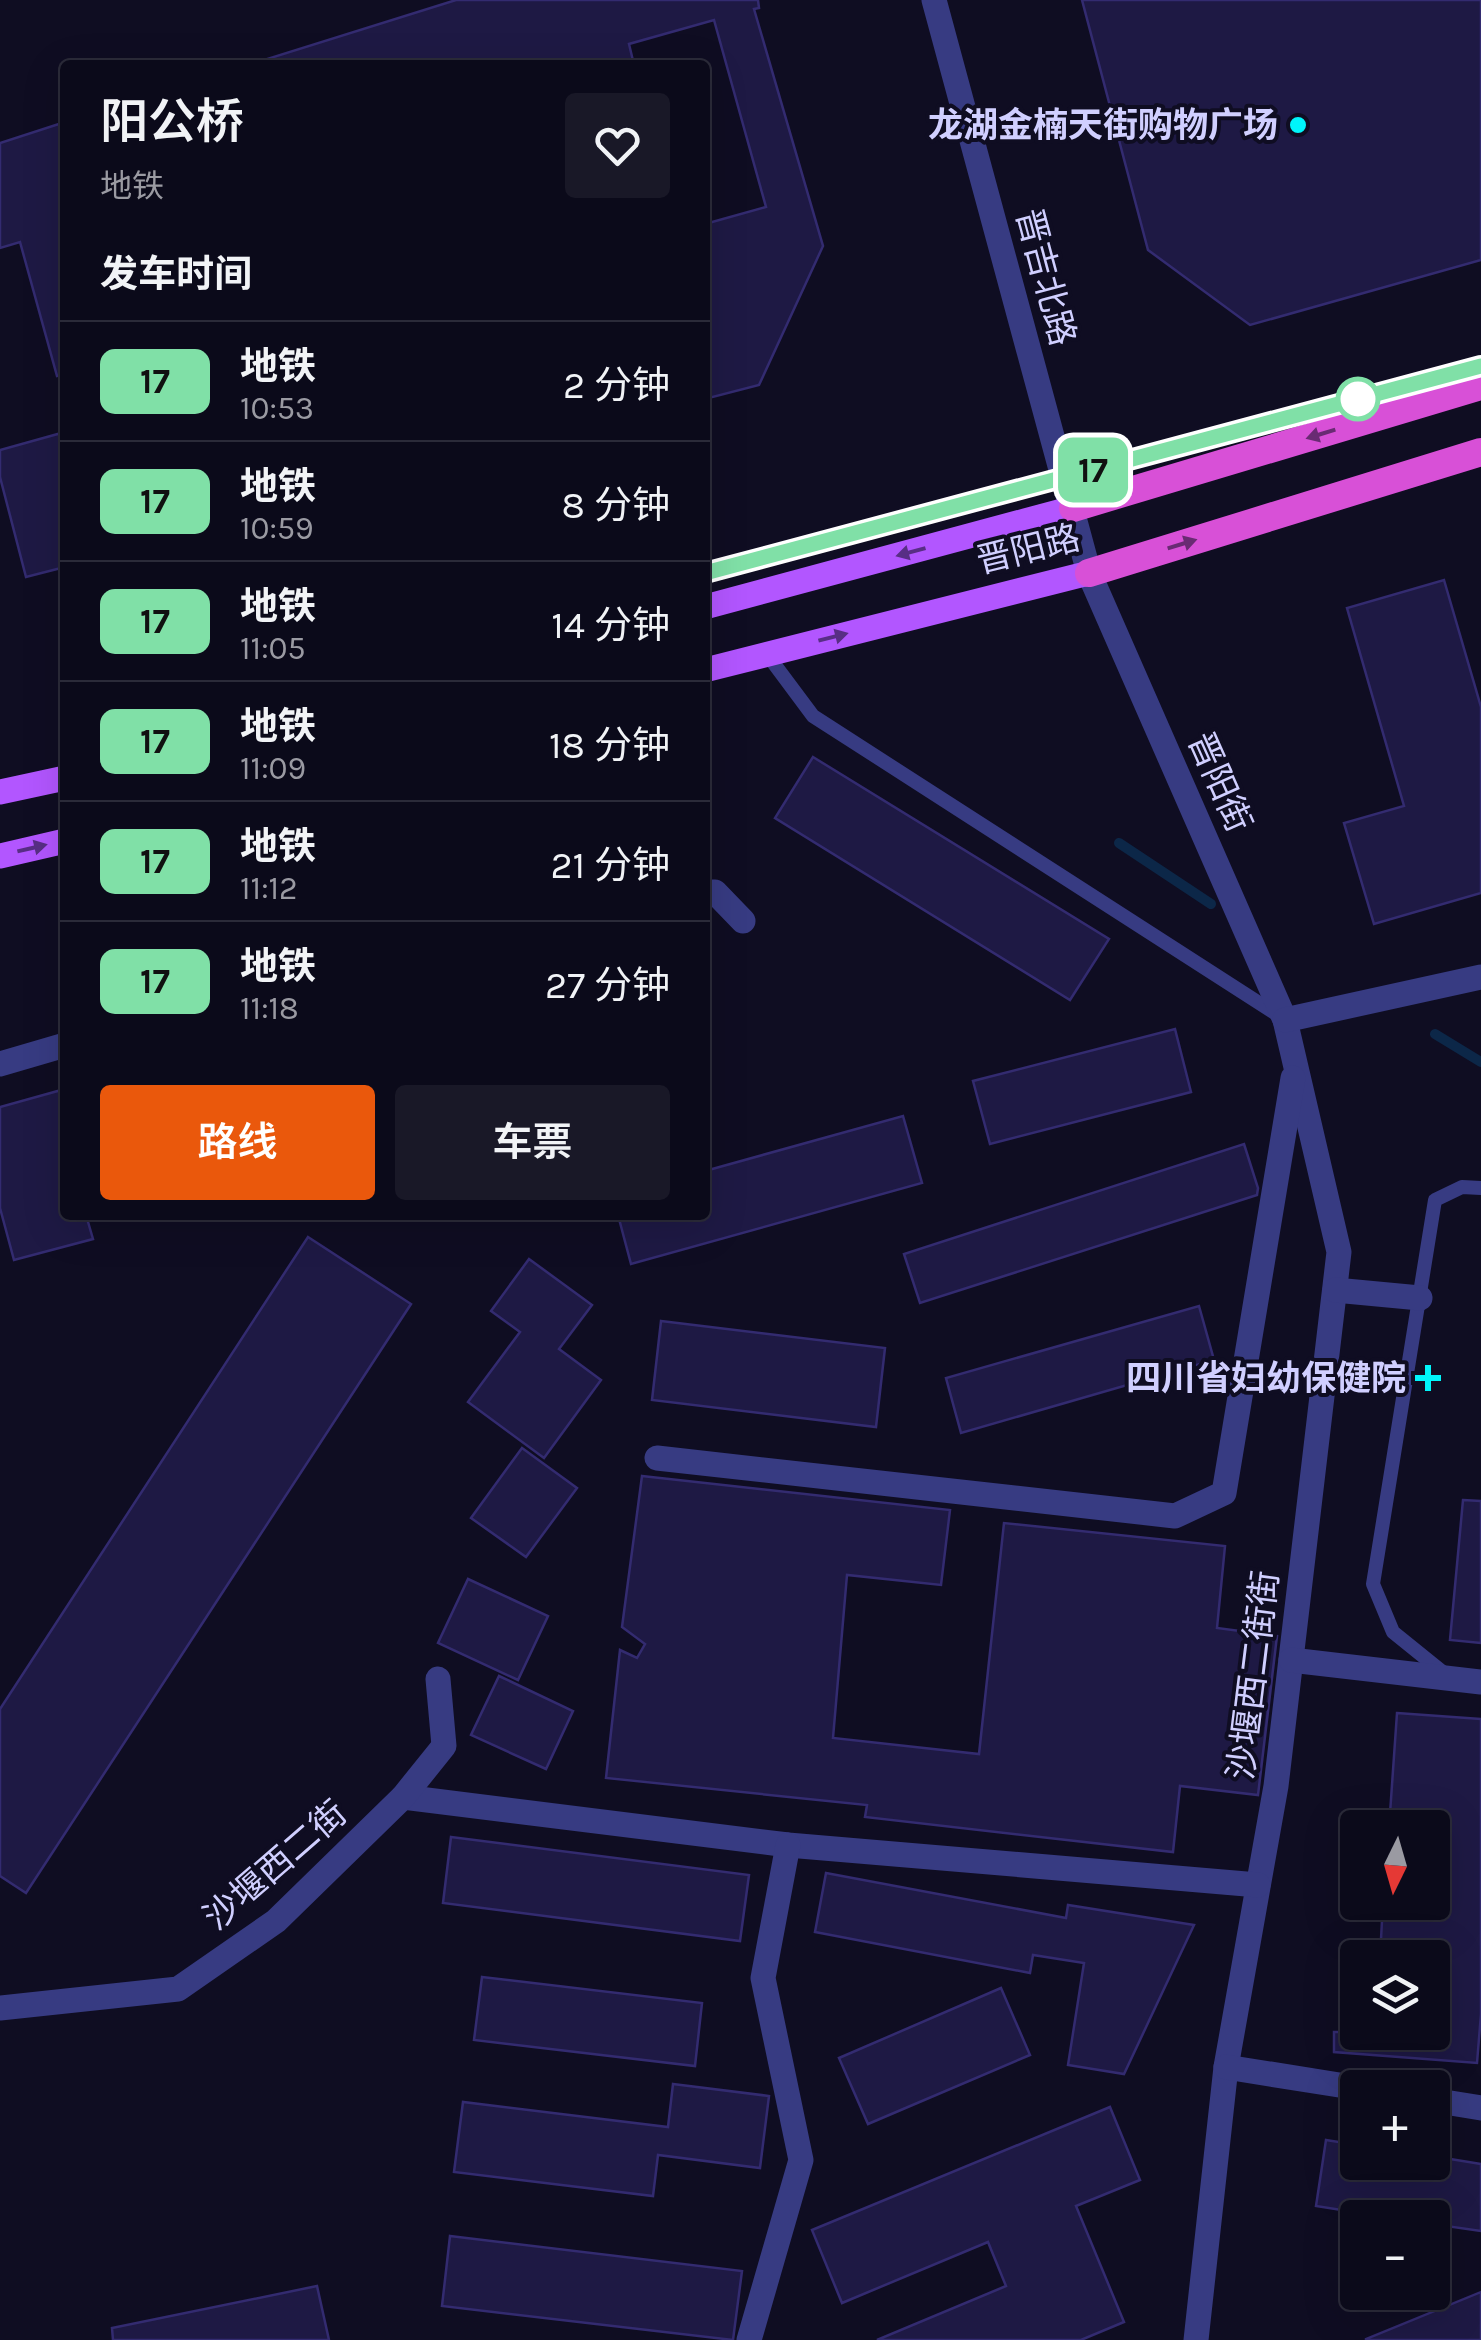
<!DOCTYPE html>
<html lang="zh">
<meta charset="utf-8">
<style>
:root{--surface:#0b0a1a;--page:#191827;--text:#f1f3f6;--muted:#9a9aa2;--line:#2b2b39;--accent:#ea580c}
body{margin:0;font-family:Karla,"Noto Sans SC",sans-serif;background:var(--page);color:var(--text);height:100vh;display:flex;flex-direction:column;font-size:38px;white-space:nowrap}
*{box-sizing:border-box;margin:0}
p{font-size:32px;color:var(--muted)}
.icon{flex:none;width:55px;height:55px;fill:none;stroke:currentColor;stroke-width:2;stroke-linecap:round;stroke-linejoin:round}
.map{position:relative;flex:1;overflow:hidden}
.side{position:absolute;left:60px;top:60px;width:650px;height:1160px;display:flex;flex-direction:column;background:var(--surface);border-radius:10px;box-shadow:0 10px 40px #0002,0 0 0 2px var(--line)}
.side>*{flex:none}
.badge{padding:0 20px;border-radius:15px;font-size:35px;line-height:65px}
.needle{width:65px;rotate:185deg}
.fabs{position:absolute;left:1340px;top:1810px;display:grid;gap:20px}
.fabs a{display:grid;place-items:center;width:110px;height:110px;border-radius:10px;background:var(--surface);box-shadow:0 10px 40px #0002,0 0 0 2px var(--line);font-size:50px}
.map>.badge{position:absolute;translate:-50% -50%;box-shadow:0 0 0 5px #fff}
h2{padding:0 40px;font-size:38px;line-height:90px}
.round{display:grid;place-items:center;flex:none;width:105px;height:105px;border-radius:10px;background:var(--page)}
.head{display:flex;align-items:center;justify-content:space-between;height:170px;padding:0 40px}
h1{font-size:48px;font-weight:600;line-height:75px}
.cta{display:flex;gap:20px;margin-top:auto;padding:20px 40px}
.cta a{flex:1;height:115px;border-radius:10px;background:var(--accent);color:#fff;font-size:40px;font-weight:600;line-height:115px;text-align:center}
.cta a+a{background:var(--page);color:var(--text)}
ul{padding:0;list-style:none}
li{display:flex;align-items:center;gap:30px;height:120px;padding:0 40px;border-top:2px solid var(--line)}
li div{flex:1}
li b{display:block;font-size:38px}
li em{font-style:normal}
li .badge{min-width:110px;font-weight:700;text-align:center}
.map>svg:first-child{display:block}
</style>
<div class="map">
<svg width="1481" height="2340" viewBox="0 0 1481 2340">
<rect width="100%" height="100%" fill="#0f0d22"/>
<g fill="none" stroke-linecap="round" stroke-linejoin="round">
<g stroke="#0c2748" stroke-width="10">
<polyline points="1119,843 1211,904"/>
<polyline points="1435,1034 1481,1062"/>
</g>
</g>
<g fill="#1e1944" stroke="#332b70" stroke-width="2.5">
<polygon points="456,0 758,0 759,8 754,9 823,246 759,385 705,399 705,224 766,207 714,20 629,44 634,65 268,65 267,59"/>
<polygon points="1082,0 1481,0 1481,260 1250,325 1148,250"/>
<polygon points="65,122 65,374 57,376 20,242 0,248 0,143"/>
<polygon points="65,432 65,567 26,577 0,477 0,450"/>
<polygon points="1444,580 1481,707 1481,893 1374,924 1344,823 1404,806 1347,608"/>
<polygon points="813,757 1109,939 1070,1000 775,818"/>
<polygon points="1175,1029 1191,1092 990,1144 973,1081"/>
<polygon points="65,1089 65,1215 86,1215 93,1239 14,1260 0,1208 0,1107"/>
<polygon points="903,1116 922,1183 631,1264 618,1215 705,1215 705,1171"/>
<polygon points="1244,1144 1258,1188 1257,1195 920,1303 904,1254"/>
<polygon points="308,1237 411,1304 26,1893 0,1876 0,1709"/>
<polygon points="529,1259 592,1305 559,1349 601,1380 544,1458 468,1402 520,1332 491,1311"/>
<polygon points="1199,1306 1214,1360 961,1433 946,1378"/>
<polygon points="661,1321 885,1348 876,1427 652,1400"/>
<polygon points="522,1448 577,1488 526,1557 471,1518"/>
<polygon points="642,1476 950,1510 941,1585 847,1575 833,1738 979,1754 1004,1523 1225,1546 1217,1628 1277,1636 1258,1795 1180,1786 1173,1852 865,1817 867,1805 606,1778 620,1650 637,1658 645,1644 622,1627"/>
<polygon points="1463,1500 1481,1501 1481,1643 1450,1640"/>
<polygon points="468,1579 548,1616 518,1680 438,1643"/>
<polygon points="499,1676 573,1711 546,1769 471,1735"/>
<polygon points="1397,1713 1481,1719 1481,2014 1477,2063 1334,2052 1334,2032 1432,2032 1432,1958 1380,1958 1383,1902 1432,1902 1432,1828 1389,1828"/>
<polygon points="451,1837 749,1875 740,1941 443,1903"/>
<polygon points="826,1873 1066,1918 1068,1905 1194,1925 1124,2074 1068,2065 1084,1963 1033,1955 1030,1973 815,1932"/>
<polygon points="482,1977 702,2003 695,2066 474,2040"/>
<polygon points="1001,1988 1030,2055 868,2124 839,2058"/>
<polygon points="673,2084 769,2096 760,2168 658,2155 653,2196 454,2172 463,2102 668,2127"/>
<polygon points="1110,2107 1140,2180 1076,2206 1124,2322 1081,2340 877,2340 1006,2286 988,2242 842,2303 812,2230"/>
<polygon points="1326,2140 1358,2145 1358,2162 1432,2162 1432,2156 1481,2164 1481,2231 1432,2224 1432,2218 1392,2218 1316,2206"/>
<polygon points="450,2236 742,2271 733,2340 442,2306"/>
<polygon points="317,2286 329,2340 113,2340 112,2328"/>
<polygon points="1481,2292 1481,2340 1366,2340 1366,2339"/>
</g>
<g fill="none" stroke-linecap="round" stroke-linejoin="round">
<g stroke="#373b82" stroke-width="14">
<polyline points="766,653 813,716 1281,1017"/>
<polyline points="1445,1674 1393,1632 1373,1584 1435,1200 1462,1187 1481,1188"/>
</g>
<g stroke="#373b82" stroke-width="25">
<polyline points="1089,573 1285,1020 1339,1252 1276,1786 1226,2067 1196,2340"/>
<polyline points="705,892 715,892 743,921"/>
<polyline points="1285,1020 1481,977"/>
<polyline points="0,1064 65,1045"/>
<polyline points="1335,1290 1420,1298"/>
<polyline points="657,1458 1175,1516 1224,1493 1293,1078"/>
<polyline points="1291,1660 1481,1682"/>
<polyline points="403,1797 788,1845 1258,1885"/>
<polyline points="0,2008 178,1989 276,1921 403,1797 444,1746 438,1679"/>
<polyline points="1226,2067 1358,2088"/>
<polyline points="1432,2100 1481,2108"/>
<polyline points="749,2340 801,2160 763,1978 788,1845"/>
</g>
<polyline stroke="#373b82" stroke-width="25" points="934,0 1089,573"/>
<g stroke="#b256ff" stroke-width="25">
<polyline points="705,607 1073,508"/>
<polyline points="705,670 1089,573"/>
<polyline points="0,792 65,778"/>
<polyline points="0,856 65,841"/>
</g>
<g stroke="#d850d7" stroke-width="28">
<polyline points="1073,508 1481,386"/>
<polyline points="1089,573 1481,452"/>
</g>
</g>
<defs><path id="oneway-solid" d="M-6-.8H1V-3.2L6.5 0L1 3.2V.8H-6Z" transform="scale(2.5)"/></defs>
<g fill="#692b73">
<use href="#oneway-solid" transform="translate(1321 434) rotate(163)"/>
<use href="#oneway-solid" transform="translate(1182 544) rotate(-17)"/>
</g>
<g fill="#582e85">
<use href="#oneway-solid" transform="translate(911 552) rotate(165)"/>
<use href="#oneway-solid" transform="translate(833 637) rotate(-14)"/>
<use href="#oneway-solid" transform="translate(32 848) rotate(-13)"/>
</g>
<g fill="none" stroke-linecap="round" stroke-linejoin="round">
<g stroke="#fff" stroke-width="22">
<polyline id="line" points="705,573 1481,366"/>
</g>
<use href="#line" stroke="#80e0a7" stroke-width="15"/>
</g>
<g fill="#00f5fa" stroke="#0f0d22" stroke-width="4">
<circle cx="1298" cy="125" r="10"/>
<path d="M1423 1363h10v10h10v10h-10v10h-10v-10h-10v-10h10z"/>
</g>
<circle fill="#fff" stroke="#80e0a7" stroke-width="5" cx="1358" cy="399" r="20"/>
<g text-anchor="middle" stroke-width="8" stroke-linejoin="round" paint-order="stroke">
<g font-size="35" font-weight="bold" fill="#d0cfff" stroke="#0f0d22" text-anchor="end">
<text x="1278" y="137">龙湖金楠天街购物广场</text>
<text x="1406" y="1390">四川省妇幼保健院</text>
</g>
<g font-size="35" fill="#d0cfff" stroke="#0f0d22">
<text transform="translate(1046 277) rotate(75)" y="12">晋吉北路</text>
<text transform="translate(1028 549) rotate(-14)" y="12">晋阳路</text>
<text transform="translate(1220 782) rotate(66)" y="12">晋阳街</text>
<text transform="translate(1253 1675) rotate(-83)" y="12">沙堰西二街街</text>
<text transform="translate(275 1865) rotate(-41)" y="12">沙堰西二街</text>
</g>
</g>
</svg>
<div class="fabs">
<a><svg class="needle" viewBox="-14 -14 28 28"><path d="M0-13l5 13h-10z" fill="#e53935"/><path d="M0 13l5-13h-10z" fill="#9a9aa2"/></svg></a>
<a><svg class="icon" aria-label="layers" viewBox="0 0 24 24"><path d="M12 4l9 5-9 5-9-5zM3 14l9 5 9-5"/></svg></a>
<a>+</a>
<a>−</a>
</div>
<b class="badge" style="left:1093px;top:470px;background:#80e0a7;color:#111">17</b>
<section class="side">
<div class="head"><div><h1>阳公桥</h1><p>地铁</p></div><a class="round"><svg class="icon" aria-label="heart" viewBox="0 0 24 24"><path d="M12 20l-8-8c-3-5 5-10 8-4 3-6 11-1 8 4z"/></svg></a></div>
<h2>发车时间</h2>
<ul>
<li><span class="badge" style="background:#80e0a7;color:#111">17</span><div><b>地铁</b><p>10:53</p></div><em>2 分钟</em></li>
<li><span class="badge" style="background:#80e0a7;color:#111">17</span><div><b>地铁</b><p>10:59</p></div><em>8 分钟</em></li>
<li><span class="badge" style="background:#80e0a7;color:#111">17</span><div><b>地铁</b><p>11:05</p></div><em>14 分钟</em></li>
<li><span class="badge" style="background:#80e0a7;color:#111">17</span><div><b>地铁</b><p>11:09</p></div><em>18 分钟</em></li>
<li><span class="badge" style="background:#80e0a7;color:#111">17</span><div><b>地铁</b><p>11:12</p></div><em>21 分钟</em></li>
<li><span class="badge" style="background:#80e0a7;color:#111">17</span><div><b>地铁</b><p>11:18</p></div><em>27 分钟</em></li>
</ul>
<div class="cta"><a>路线</a><a>车票</a></div>
</section>
</div>
